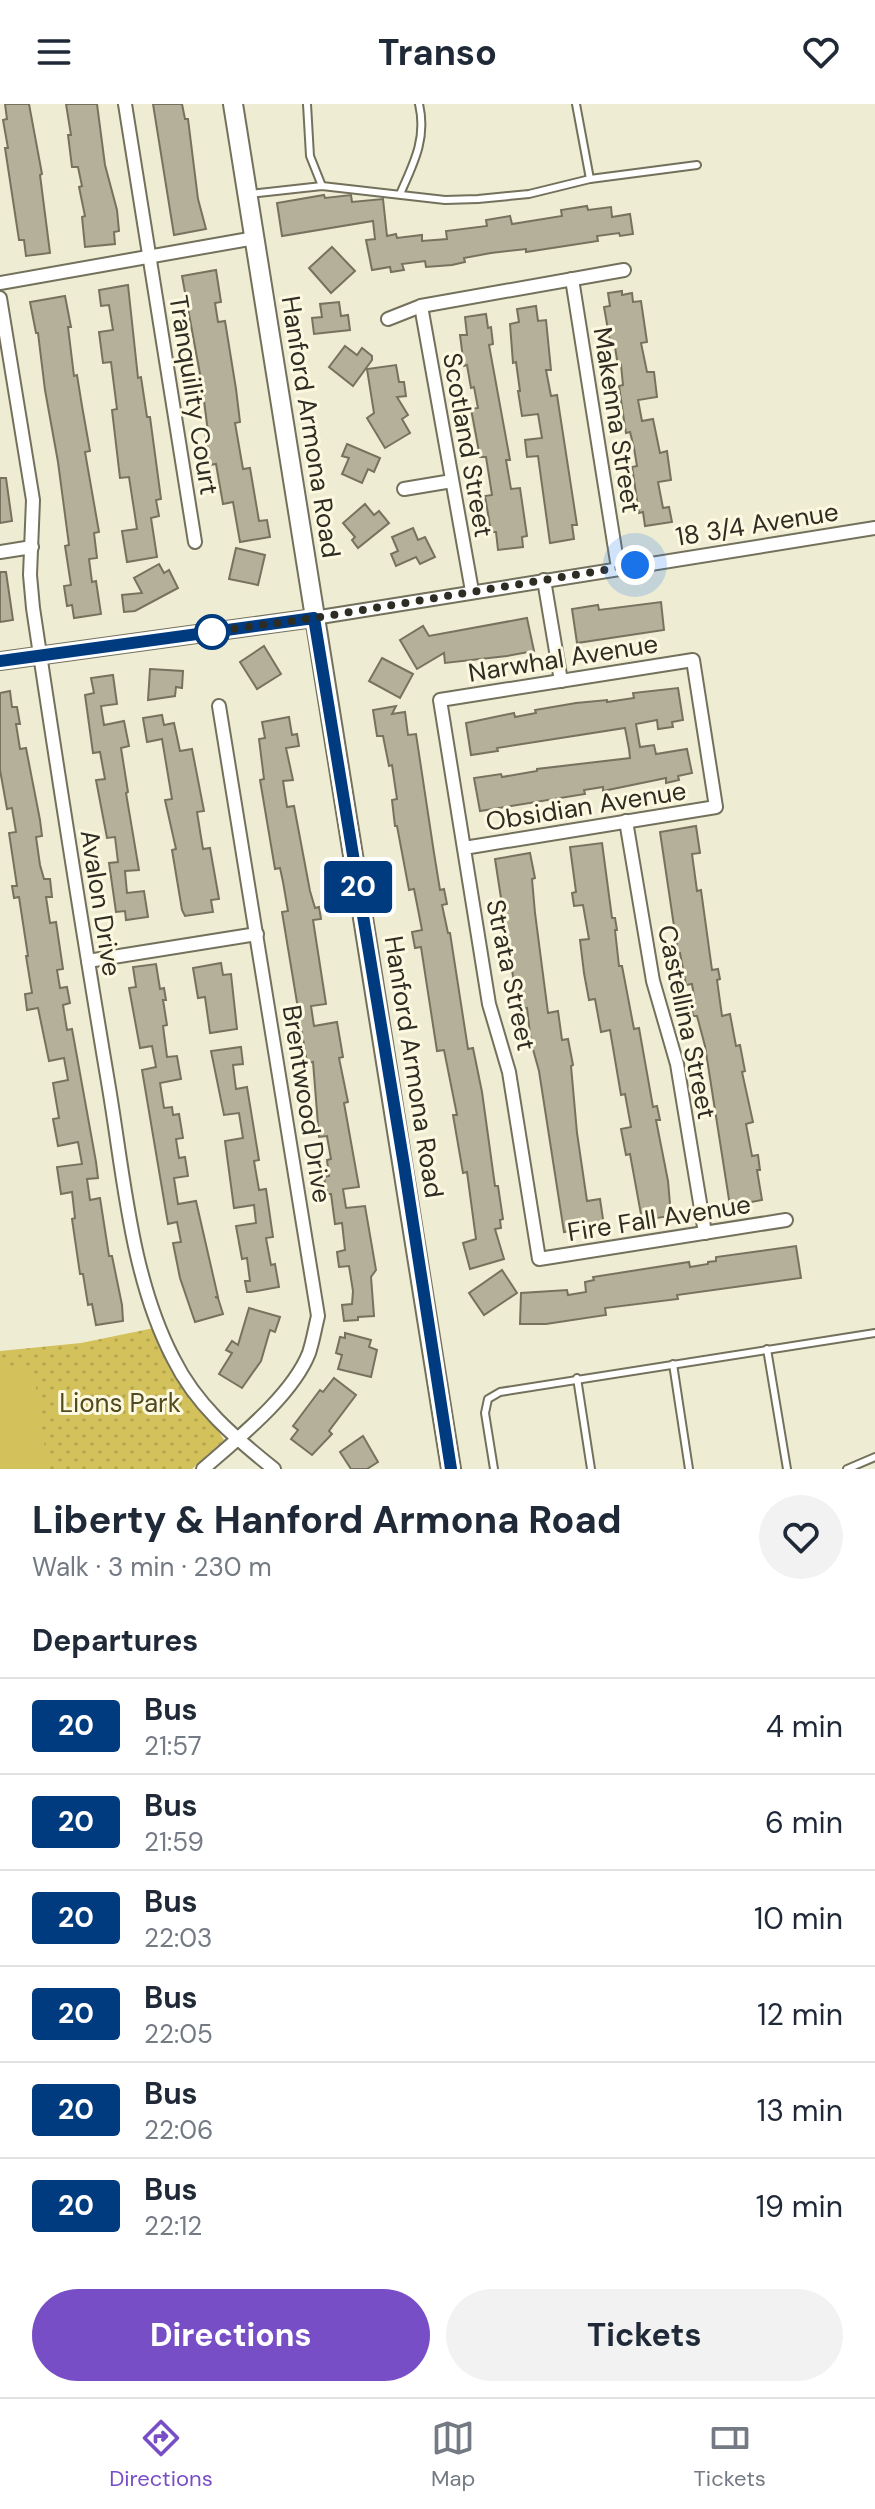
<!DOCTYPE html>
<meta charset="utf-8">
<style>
:root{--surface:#fff;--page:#f2f2f3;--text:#1f2937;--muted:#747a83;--line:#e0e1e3;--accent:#784ec7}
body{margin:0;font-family:"DM Sans",sans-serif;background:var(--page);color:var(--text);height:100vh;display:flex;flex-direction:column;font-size:30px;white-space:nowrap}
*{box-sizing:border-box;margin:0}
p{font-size:26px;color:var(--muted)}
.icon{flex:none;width:44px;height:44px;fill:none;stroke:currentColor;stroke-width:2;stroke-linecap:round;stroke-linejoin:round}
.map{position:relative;height:1365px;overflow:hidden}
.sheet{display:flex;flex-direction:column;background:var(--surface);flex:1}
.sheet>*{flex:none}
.badge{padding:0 16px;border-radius:6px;font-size:28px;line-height:52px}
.you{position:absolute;width:40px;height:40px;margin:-20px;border:6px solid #fff;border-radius:50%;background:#1a73e8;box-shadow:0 0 0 12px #1a73e833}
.map>.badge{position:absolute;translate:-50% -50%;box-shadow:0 0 0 4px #fff}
h2{padding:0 32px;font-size:30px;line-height:72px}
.round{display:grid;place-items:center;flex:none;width:84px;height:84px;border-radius:42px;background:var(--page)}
.overview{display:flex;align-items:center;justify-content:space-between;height:136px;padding:0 32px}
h1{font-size:38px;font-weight:700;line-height:60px}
.button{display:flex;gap:16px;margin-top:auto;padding:16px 32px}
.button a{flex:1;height:92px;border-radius:48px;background:var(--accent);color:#fff;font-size:32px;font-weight:700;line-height:92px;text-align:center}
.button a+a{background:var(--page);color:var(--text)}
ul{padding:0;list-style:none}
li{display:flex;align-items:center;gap:24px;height:96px;padding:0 32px;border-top:2px solid var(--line)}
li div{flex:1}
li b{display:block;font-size:30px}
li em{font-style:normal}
li .badge{min-width:88px;font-weight:700;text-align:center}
header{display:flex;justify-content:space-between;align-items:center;height:104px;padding:0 32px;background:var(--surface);font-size:36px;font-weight:700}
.tab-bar{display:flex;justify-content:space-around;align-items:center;height:112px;border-top:2px solid var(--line);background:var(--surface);font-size:22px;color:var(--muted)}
.tab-bar a{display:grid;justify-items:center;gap:4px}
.tab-bar .selected{color:var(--accent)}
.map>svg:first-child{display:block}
</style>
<header><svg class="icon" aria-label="menu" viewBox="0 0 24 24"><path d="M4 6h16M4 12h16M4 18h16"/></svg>Transo<svg class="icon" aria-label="heart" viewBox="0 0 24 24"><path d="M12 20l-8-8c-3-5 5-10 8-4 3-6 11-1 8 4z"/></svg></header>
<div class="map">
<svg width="875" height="1365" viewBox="0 0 875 1365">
<defs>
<pattern id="green-dots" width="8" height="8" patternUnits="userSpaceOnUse" patternTransform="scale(2)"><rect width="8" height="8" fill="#d3c25b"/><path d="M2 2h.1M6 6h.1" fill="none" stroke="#b5a74f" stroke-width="1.8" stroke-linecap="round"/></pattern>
</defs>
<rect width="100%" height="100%" fill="#efecd4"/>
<polygon fill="url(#green-dots)" points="154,1224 224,1336 192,1365 0,1365 0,1247 81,1239"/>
<polygon fill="#d3c25b" points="18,1262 34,1271 48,1365 0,1365 0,1265"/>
<g fill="#b4b09a" stroke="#76725d" stroke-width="2">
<polygon points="5,0 29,0 42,70 40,71 50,149 26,152 24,136 19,136 5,44 8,44 3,16 7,15"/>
<polygon points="66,0 97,0 105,61 117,106 119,127 114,128 115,140 85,143 82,113 85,112 79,83 82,82 78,63 72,63 68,31 71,31"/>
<polygon points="153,0 182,0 185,15 188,15 198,95 206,125 174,131"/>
<polygon points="324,91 325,94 351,91 352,98 383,95 387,132 396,130 397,134 422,131 422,137 447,135 446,127 487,122 486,116 510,112 512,120 562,112 561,106 587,102 588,106 611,103 612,113 630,110 633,130 620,132 619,129 597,132 598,137 526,148 526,145 491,149 464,154 465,158 452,161 426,163 425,157 402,160 404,166 391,168 390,163 372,166 366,136 375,135 373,117 282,132 277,99"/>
<polygon points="332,143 355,167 331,189 309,164"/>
<polygon points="216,166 221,198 215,199 218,218 225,217 236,285 240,318 235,319 243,365 250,364 259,417 267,416 270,433 240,438 233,398 223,400 216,360 210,361 205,328 208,328 202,281 182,172"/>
<polygon points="128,181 138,274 141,273 147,313 150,313 161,395 156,396 159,412 151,414 157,453 127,458 122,427 137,425 129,373 120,374 112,306 117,305 111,258 103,259 99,228 113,226 109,201 101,202 99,186"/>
<polygon points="622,187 622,191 632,189 633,198 641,197 647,238 641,239 647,268 654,268 657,293 638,296 642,317 653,315 660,349 667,347 671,376 658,378 663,404 669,403 672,418 645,422 643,408 639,409 632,363 637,362 634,344 630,328 626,329 623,310 619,282 623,281 621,261 618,262 615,243 611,243 604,203 610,202 608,189"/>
<polygon points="65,192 71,223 68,223 74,272 77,271 82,302 90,347 85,348 99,428 94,429 97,454 89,455 92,478 96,477 101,510 74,514 72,501 67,502 64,482 71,481 65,442 69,441 58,358 45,286 38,229 36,229 30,198"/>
<polygon points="339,198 341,212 348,211 350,226 314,230 312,214 322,213 320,200"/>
<polygon points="536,202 538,217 546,216 551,266 546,266 551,292 557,291 577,421 572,421 574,435 550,439 538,352 527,353 525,336 542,334 538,310 522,312 518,287 520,287 516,258 513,259 510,220 519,218 517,205"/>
<polygon points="486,210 488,224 491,223 493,240 489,241 510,356 506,356 511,385 520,384 527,432 522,433 523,443 498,446 496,428 491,428 485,392 492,391 486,353 480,353 471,305 478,304 474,283 471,284 467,261 464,262 460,231 467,231 465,213"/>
<polygon points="345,242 357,251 362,244 372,252 372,256 353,282 329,263"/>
<polygon points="396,261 399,278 404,278 406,292 397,293 408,311 402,315 410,329 385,344 367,314 374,309 367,265"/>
<polygon points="347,340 380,354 374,368 368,365 362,379 342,370 349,354 342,352"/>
<polygon points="0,374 6,374 12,417 0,419"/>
<polygon points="365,400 374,411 379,407 389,419 358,444 352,436 355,433 343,419"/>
<polygon points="413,424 418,436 425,433 435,453 420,460 416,453 396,462 391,450 398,447 392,433"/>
<polygon points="236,444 265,451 258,481 229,475"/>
<polygon points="159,460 164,469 169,466 178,484 135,507 124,508 122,491 142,489 134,474"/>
<polygon points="0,468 6,468 13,516 0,518"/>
<polygon points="661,498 664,526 577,539 572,505 598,501 599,506"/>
<polygon points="527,514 534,547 507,552 445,559 444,549 417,565 400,536 423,522 429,532"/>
<polygon points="264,542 281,570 257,585 240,558"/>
<polygon points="382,554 413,570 400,594 369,577"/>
<polygon points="150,565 183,567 182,584 176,583 175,592 148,596"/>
<polygon points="113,571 117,600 101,602 104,621 124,617 129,642 121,644 128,688 126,689 139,766 125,767 127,789 144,787 148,813 126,816 125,807 116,808 109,759 118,758 115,733 107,734 96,676 105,675 100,648 93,649 85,591 94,589 91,574"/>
<polygon points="678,584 683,616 672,618 673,623 658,625 657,616 636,620 640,643 654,641 656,650 687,645 692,669 678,672 679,676 666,679 666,674 603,687 603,683 584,686 585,690 480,707 474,674 501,670 502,673 537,667 537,665 630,654 629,645 625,624 497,644 498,647 471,651 466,619 514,609 515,613 536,609 535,606 576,599 607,596 607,598 634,594 633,589"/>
<polygon points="10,587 12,603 17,603 20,620 16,620 20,645 26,644 40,716 42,732 36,733 40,761 44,775 50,775 52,793 46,793 50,819 56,818 63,865 57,866 60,884 67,883 70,899 63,901 67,926 72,925 96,1058 98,1074 87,1075 90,1096 100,1094 109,1152 112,1152 122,1201 123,1217 96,1221 92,1200 88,1201 83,1170 80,1170 72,1115 75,1114 72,1088 61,1090 57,1063 82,1060 78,1038 58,1042 53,1015 59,1014 53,979 68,976 64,954 49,957 38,904 27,906 25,890 32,889 26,852 28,852 19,793 14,794 12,782 17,782 9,729 16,728 12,704 7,705 0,666 0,589"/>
<polygon points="396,602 392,610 405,608 408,631 416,630 434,749 440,786 444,785 447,800 442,801 448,829 450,829 468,945 473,944 482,988 495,1082 498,1082 503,1115 500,1116 501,1124 495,1125 504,1155 470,1165 463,1139 476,1135 467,1068 463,1069 453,1011 457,1011 444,946 437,947 421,843 415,844 412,828 422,826 414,785 409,786 397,722 395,722 392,696 397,695 392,661 389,662 383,632 377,632 373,606"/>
<polygon points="162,611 164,621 174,619 180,647 192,645 204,707 197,708 201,733 203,745 210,744 219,795 211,796 213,808 185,812 182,806 172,746 176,745 165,696 172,695 162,635 147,638 143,614"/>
<polygon points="289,613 292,631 297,630 299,642 286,644 293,676 283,677 287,703 294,702 310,787 315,804 319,803 321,815 313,816 326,900 311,902 314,922 337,918 343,953 339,954 348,998 344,999 359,1083 343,1085 346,1104 365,1102 376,1166 371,1173 374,1212 358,1213 358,1216 344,1217 342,1201 352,1200 353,1187 349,1162 339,1163 337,1148 345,1146 342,1119 335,1120 331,1090 327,1090 324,1073 329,1072 327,1056 331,1055 327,1032 319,1033 313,958 307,959 282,808 288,807 283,778 280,764 275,765 260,676 264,675 259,635 265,634 262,618"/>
<polygon points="696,722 700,749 692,750 697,787 701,786 712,866 718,865 720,875 717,876 722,912 730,910 736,942 740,941 745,967 742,968 753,1018 746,1020 752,1052 758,1051 760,1066 757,1066 762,1096 730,1102 705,942 697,912 693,912 691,900 695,899 692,880 686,881 680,849 678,849 660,728"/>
<polygon points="602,739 612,814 615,814 617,826 615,826 619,862 622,862 634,925 639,924 653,1003 657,1002 660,1016 656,1016 668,1077 671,1112 642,1116 630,1050 626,1051 621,1025 631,1023 625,990 621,991 610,926 601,928 595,895 589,896 584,869 580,836 589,835 583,801 574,802 572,789 576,788 570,743"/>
<polygon points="530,749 535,774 532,775 535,809 548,909 558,907 562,936 568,935 573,961 571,962 577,1029 587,1097 600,1095 604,1122 564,1128 539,967 531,938 527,904 521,905 520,892 516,892 495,755"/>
<polygon points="221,859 223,871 231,870 237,925 210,929 205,893 198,894 193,864"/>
<polygon points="156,860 160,885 164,884 166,896 163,896 167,921 163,922 167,953 177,952 181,975 160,979 164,1004 172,1003 173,1011 179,1010 183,1034 176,1035 179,1054 185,1053 188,1072 174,1074 178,1100 196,1097 218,1193 215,1193 218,1194 223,1210 195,1218 180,1174 173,1139 181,1138 177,1118 168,1120 142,966 156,963 152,942 140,944 129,884 136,883 133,863"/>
<polygon points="241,943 243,960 233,961 236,985 247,983 259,1056 254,1057 259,1086 266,1085 273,1133 266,1134 271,1161 275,1160 279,1183 251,1188 247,1188 245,1177 250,1177 247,1154 242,1155 236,1122 256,1119 254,1101 234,1104 225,1037 243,1034 239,1009 224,1011 211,947"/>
<polygon points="796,1142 801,1174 677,1191 678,1195 605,1204 606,1211 546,1220 520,1220 521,1189 567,1186 568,1191 586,1188 585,1178 594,1176 593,1173 689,1158 690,1163 708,1160 708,1158 716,1157 716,1153"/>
<polygon points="502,1166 517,1189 484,1211 469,1189"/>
<polygon points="249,1204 280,1213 275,1228 270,1226 261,1257 242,1284 219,1270 232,1249 226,1246 232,1237 238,1241"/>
<polygon points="345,1229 371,1236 369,1243 377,1246 371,1273 338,1265 342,1251 336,1249 340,1233 345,1234"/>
<polygon points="334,1274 356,1291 329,1327 332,1330 312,1351 291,1335 298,1326 293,1322 320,1286 323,1288"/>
<polygon points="363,1332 378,1358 367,1365 351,1365 340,1348"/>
</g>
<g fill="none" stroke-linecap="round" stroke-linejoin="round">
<g stroke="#73705b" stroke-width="10">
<g id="service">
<polyline points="307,0 310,52 322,82"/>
<polyline points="576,0 590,75"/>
<polyline points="249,90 322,82 445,96 478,95 529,90 590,75 697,61"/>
<path d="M 400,90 C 414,59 427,34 419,0"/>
<polyline points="767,1245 787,1365"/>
<polyline points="673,1260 689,1365"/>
<polyline points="577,1274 591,1365"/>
<polyline points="494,1365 485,1309 488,1295 500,1288 875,1229"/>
<polyline points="847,1365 875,1353"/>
</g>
</g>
<g stroke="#73705b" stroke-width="16">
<g id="minor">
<polyline points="125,0 195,438"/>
<polyline points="572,175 618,464"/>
<polyline points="0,179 255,134"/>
<path d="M 0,194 L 33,396 L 30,471 L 33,504 C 57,664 82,824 109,984 C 124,1073 131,1173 173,1254 C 196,1301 234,1333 274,1365"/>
<polyline points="421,202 472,487"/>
<polyline points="388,215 421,202 624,166"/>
<polyline points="404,385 452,377"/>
<polyline points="0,448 32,443"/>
<polyline points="544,476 561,577"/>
<polyline points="314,514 875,424"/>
<polyline points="626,717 653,877 677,960 705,1129"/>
<polyline points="464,744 716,703 693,556 440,596 489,900 509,968 539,1155 786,1116"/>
<polyline points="88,857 257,830"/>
<path d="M 203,1365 C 237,1335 292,1292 309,1249 C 313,1237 315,1224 318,1212 L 219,602"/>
</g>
</g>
<g stroke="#73705b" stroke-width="20">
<polyline id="tertiary" points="0,557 314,514"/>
</g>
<g stroke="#73705b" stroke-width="22">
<polyline id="secondary" points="233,0 451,1365"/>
</g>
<use href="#service" stroke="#fff" stroke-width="6"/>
<use href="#minor" stroke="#fff" stroke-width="12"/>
<use href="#tertiary" stroke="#fff" stroke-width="16"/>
<use href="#secondary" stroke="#fff" stroke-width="18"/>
</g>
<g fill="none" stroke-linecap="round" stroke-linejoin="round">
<g stroke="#fff" stroke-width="18">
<polyline id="line" points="0,557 314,514 404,1061 451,1365"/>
</g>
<use href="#line" stroke="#003b80" stroke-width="12"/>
<polyline stroke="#2e2d24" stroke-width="8" stroke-dasharray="0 14.4" points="212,528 209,528 314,514 635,461"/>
</g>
<circle fill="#fff" stroke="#003b80" stroke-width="4" cx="212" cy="528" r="16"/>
<g text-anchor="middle" stroke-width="6" stroke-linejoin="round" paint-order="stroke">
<g font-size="26" fill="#2e2d24" stroke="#fdf9e1">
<text transform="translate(194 291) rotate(81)" y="9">Tranquility Court</text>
<text transform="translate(617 316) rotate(81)" y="9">Makenna Street</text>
<text transform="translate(311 323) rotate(81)" y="9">Hanford Armona Road</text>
<text transform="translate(468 341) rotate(80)" y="9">Scotland Street</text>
<text transform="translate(757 420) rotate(-9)" y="9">18 3/4 Avenue</text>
<text transform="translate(563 554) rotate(-9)" y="9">Narwhal Avenue</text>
<text transform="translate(586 702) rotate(-9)" y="9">Obsidian Avenue</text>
<text transform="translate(101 799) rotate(81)" y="9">Avalon Drive</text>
<text transform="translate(511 871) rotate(78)" y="9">Strata Street</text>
<text transform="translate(687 918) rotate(78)" y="9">Castellina Street</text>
<text transform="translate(414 963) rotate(81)" y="9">Hanford Armona Road</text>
<text transform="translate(307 1000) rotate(81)" y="9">Brentwood Drive</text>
<text transform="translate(659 1114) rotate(-9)" y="9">Fire Fall Avenue</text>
</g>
<g font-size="26" fill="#514a1f" stroke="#fdf9e1">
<text x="120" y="1308">Lions Park</text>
</g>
</g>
</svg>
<div class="you" style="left:635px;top:461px"></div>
<b class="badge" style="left:358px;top:783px;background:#003b80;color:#fff">20</b>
</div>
<section class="sheet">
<div class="overview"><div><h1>Liberty &amp; Hanford Armona Road</h1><p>Walk · 3 min · 230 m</p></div><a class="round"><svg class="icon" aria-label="heart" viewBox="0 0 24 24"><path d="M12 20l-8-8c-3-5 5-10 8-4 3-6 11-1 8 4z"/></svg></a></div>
<h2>Departures</h2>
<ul>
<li><span class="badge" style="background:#003b80;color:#fff">20</span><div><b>Bus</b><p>21:57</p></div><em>4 min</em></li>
<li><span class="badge" style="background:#003b80;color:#fff">20</span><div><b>Bus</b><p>21:59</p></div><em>6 min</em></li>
<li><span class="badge" style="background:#003b80;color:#fff">20</span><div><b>Bus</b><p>22:03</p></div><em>10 min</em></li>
<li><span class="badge" style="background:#003b80;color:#fff">20</span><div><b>Bus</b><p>22:05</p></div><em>12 min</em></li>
<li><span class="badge" style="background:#003b80;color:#fff">20</span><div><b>Bus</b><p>22:06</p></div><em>13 min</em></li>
<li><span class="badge" style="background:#003b80;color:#fff">20</span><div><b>Bus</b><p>22:12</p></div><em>19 min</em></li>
</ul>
<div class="button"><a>Directions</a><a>Tickets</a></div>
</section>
<nav class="tab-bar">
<a class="selected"><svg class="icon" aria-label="directions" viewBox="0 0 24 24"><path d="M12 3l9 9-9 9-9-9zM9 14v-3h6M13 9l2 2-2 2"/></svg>Directions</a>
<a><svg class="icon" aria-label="map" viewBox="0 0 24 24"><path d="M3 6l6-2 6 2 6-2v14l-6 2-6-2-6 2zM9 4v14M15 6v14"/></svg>Map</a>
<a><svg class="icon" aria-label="tickets" viewBox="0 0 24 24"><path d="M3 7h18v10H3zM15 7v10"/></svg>Tickets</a>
</nav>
